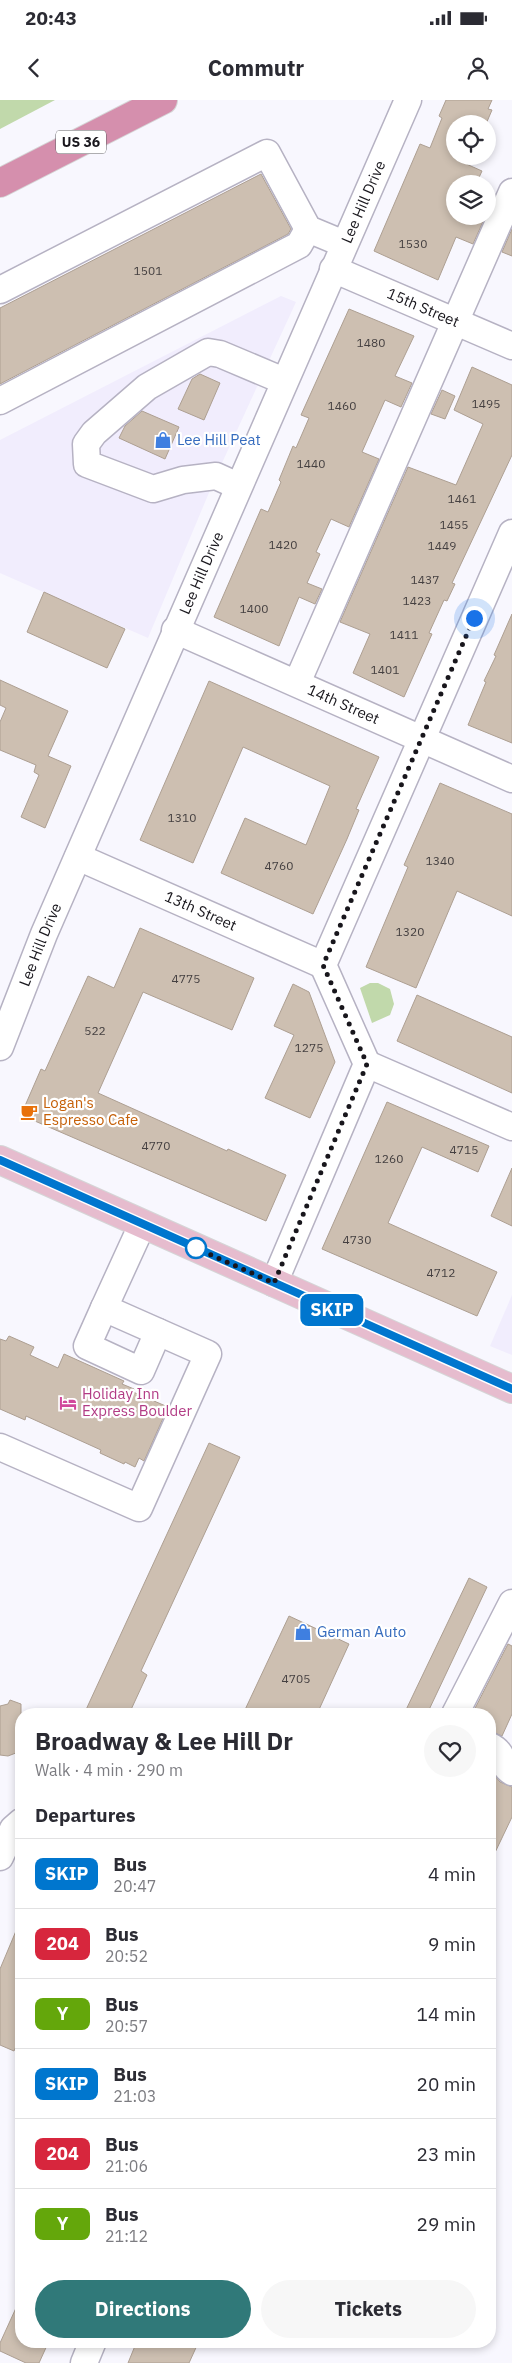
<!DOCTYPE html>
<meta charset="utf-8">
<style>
:root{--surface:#fff;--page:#f7f7f7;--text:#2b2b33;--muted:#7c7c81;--line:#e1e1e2;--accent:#307979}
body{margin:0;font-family:"IBM Plex Sans",sans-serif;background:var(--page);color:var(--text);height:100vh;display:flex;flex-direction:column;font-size:19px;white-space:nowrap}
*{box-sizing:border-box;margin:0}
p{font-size:16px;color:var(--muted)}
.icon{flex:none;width:28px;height:28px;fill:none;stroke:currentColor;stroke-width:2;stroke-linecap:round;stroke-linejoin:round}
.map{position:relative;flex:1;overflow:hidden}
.side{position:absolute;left:15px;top:1608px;width:481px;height:640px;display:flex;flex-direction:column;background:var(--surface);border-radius:20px;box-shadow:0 2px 8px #0003}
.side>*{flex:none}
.badge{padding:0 10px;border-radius:8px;font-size:18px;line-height:32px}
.fabs{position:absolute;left:446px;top:15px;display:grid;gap:10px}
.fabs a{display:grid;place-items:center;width:50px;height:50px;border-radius:50%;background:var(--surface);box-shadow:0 2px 8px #0003;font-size:25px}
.you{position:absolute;width:25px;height:25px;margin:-12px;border:4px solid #fff;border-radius:50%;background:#1a73e8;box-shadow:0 0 0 8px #1a73e833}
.map>.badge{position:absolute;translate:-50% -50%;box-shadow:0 0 0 2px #fff}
h2{padding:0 20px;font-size:19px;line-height:45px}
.round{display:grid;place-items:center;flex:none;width:52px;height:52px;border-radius:26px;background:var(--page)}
.overview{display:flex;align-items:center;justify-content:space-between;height:85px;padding:0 20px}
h1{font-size:24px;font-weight:700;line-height:38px}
.button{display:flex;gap:10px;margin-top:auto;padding:10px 20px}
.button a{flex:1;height:58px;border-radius:30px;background:var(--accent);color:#fff;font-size:20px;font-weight:700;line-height:58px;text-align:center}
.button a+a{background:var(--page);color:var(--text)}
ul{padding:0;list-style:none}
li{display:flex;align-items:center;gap:15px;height:70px;padding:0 20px;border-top:1px solid var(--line)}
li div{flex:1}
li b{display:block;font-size:19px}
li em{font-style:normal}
li .badge{min-width:55px;font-weight:700;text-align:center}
.status{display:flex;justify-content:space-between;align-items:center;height:35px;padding:0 25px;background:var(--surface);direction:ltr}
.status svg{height:14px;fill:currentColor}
header{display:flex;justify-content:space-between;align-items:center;height:65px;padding:0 20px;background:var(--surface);font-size:22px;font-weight:700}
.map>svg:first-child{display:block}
</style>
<div class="status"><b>20:43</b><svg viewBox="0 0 49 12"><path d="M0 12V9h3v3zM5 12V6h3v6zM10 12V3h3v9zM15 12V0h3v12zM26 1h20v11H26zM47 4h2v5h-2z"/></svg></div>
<header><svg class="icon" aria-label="back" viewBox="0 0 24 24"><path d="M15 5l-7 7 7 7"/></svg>Commutr<svg class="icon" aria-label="person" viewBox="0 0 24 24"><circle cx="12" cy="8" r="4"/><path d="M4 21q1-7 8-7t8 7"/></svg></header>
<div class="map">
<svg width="512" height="2263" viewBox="0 0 512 2263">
<rect width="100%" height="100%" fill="#f8f7fe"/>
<g fill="#f1edfd">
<polygon points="281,196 296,202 216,376 148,538 0,473 0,340"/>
<polygon points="512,1195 512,1255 490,1246"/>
</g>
<g fill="#c1d9ab">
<polygon points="0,0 55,0 0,29"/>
<polygon points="370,883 378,883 390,889 394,904 390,915 372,923 360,888"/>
</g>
<g fill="#cdbfb1" stroke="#ad9f92">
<polygon points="446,0 492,0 488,9 492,10 486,24 455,24 455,59 482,71 476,84 455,84 455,116 485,117 473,144 456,137 438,180 374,151 420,44 430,48 442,18 439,16"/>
<polygon points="261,74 291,129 288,134 0,284 0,208"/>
<polygon points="512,129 512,156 502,152"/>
<polygon points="349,209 414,236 395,276 412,283 401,307 385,300 362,352 379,359 349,427 331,419 316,452 320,454 307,483 322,489 315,504 299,497 279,546 214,517 261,409 268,412 281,382 279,380 293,346 296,348 309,318 301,315"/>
<polygon points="472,267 512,285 512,355 452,483 455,484 447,501 444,500 429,533 432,534 404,597 353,573 370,534 340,522 408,367 456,385 483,324 454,310"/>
<polygon points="200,274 220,283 204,320 178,309 192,279"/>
<polygon points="442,290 455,296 445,319 431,314"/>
<polygon points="142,311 179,327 165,359 119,338 125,326"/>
<polygon points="44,492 125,529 107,568 27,532"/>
<polygon points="512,514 512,643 468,625 486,582 484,581 496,556 494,555"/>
<polygon points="0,580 68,611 48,656 71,666 45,728 21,717 39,675 34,672 36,665 0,650 0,622 6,608 0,605"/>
<polygon points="209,581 379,657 356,709 359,710 347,739 313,814 221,773 245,718 306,745 330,686 243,647 193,763 140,740"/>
<polygon points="440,683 512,714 512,816 457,791 416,888 366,867 408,767 404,765"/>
<polygon points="140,828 254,878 232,930 143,892 98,993 227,1051 228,1049 286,1075 266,1121 21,1015 41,969 45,971 88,876 114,888"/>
<polygon points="293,884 309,892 335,962 310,1018 265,998 294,935 274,926"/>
<polygon points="417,895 512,937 512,993 397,941"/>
<polygon points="387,1002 489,1046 478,1072 422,1047 388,1123 497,1172 477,1216 322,1149"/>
<polygon points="512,1068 512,1126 491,1116"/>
<polygon points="9,1236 34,1247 30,1255 58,1268 64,1254 124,1281 122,1284 134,1289 133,1292 168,1307 144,1361 139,1358 135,1367 125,1362 124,1364 100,1353 101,1350 26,1316 25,1320 0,1309 0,1239 6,1241"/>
<polygon points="209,1343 240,1357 141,1571 147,1575 129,1614 84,1614"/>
<polygon points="469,1478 487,1487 427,1614 404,1614"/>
<polygon points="289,1516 349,1544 317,1614 243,1614"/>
<polygon points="508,1544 512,1546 512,1614 502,1636 490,1631 490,1614 472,1614"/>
<polygon points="10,1600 21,1604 21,1651 8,1656 0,1655 0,1606 8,1604"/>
<polygon points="490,1670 500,1682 512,1687 512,1717 490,1763"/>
<polygon points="21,1819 21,1934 14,1951 0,1945 0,1869"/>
<polygon points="21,2197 21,2241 49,2241 39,2263 26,2263 0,2251 0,2243"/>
<polygon points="137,2241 199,2241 189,2263 128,2263"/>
</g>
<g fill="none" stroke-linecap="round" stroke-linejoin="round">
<g stroke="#b6b2c3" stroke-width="29">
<g id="minor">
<path id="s1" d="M 333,169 L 512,246"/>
<polyline points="0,190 267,53 308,129 344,144"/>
<polyline points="0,301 299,145 308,129"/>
<polyline points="238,386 216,376 183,380 153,389 87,364 86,344 94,333 147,287 208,252 220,254 284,281"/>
<path id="s2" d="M 175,530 L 512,679"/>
<polyline points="297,583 512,92"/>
<path id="s3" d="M 78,757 L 323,865"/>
<path id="s4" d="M 0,947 L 44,834 L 408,0"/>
<polyline points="367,964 512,1027"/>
<polyline points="274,1183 367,964 323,865 512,433"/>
<polyline points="104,1208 87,1246 141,1271 158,1232"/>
<polyline points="0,1347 139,1408 208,1254 104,1208 142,1125"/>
<polyline points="455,1614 512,1503"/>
<path d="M 490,1646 C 505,1653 501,1666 512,1672"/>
<polyline points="0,1757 13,1729 21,1722"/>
<polyline points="84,2263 93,2241"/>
</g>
</g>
<g stroke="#d5d5d6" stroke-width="30">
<polyline id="major" points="0,1060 512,1289"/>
</g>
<g stroke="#d5d5d6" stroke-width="30">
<polyline id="highway" points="0,83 163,0"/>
</g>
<use href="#minor" stroke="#fff" stroke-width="26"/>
<use href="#major" stroke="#e6bcce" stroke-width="28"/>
<use href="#highway" stroke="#d58fad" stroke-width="28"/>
</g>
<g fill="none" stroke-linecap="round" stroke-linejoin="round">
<g stroke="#fff" stroke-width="11">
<polyline id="line" points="0,1060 512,1289"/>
</g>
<use href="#line" stroke="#0076ce" stroke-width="8"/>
<polyline stroke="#18161c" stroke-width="5" stroke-dasharray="0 9" points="196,1148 191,1146 274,1183 367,964 323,865 474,518"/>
</g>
<defs>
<g id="shop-bare" transform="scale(1.35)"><path d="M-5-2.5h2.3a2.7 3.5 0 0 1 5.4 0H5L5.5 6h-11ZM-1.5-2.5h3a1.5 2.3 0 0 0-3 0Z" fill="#3f7fe0" stroke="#fff" stroke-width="2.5" paint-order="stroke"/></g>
<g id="cafe-bare" transform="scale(1.35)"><path d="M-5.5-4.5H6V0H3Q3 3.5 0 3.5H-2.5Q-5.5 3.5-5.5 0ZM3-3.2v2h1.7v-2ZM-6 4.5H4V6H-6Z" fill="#e8710a" stroke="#fff" stroke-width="2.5" paint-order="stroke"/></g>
<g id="hotel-bare" transform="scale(1.35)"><path d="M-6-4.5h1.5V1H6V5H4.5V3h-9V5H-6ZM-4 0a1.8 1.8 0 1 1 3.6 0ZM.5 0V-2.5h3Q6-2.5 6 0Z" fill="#d1479c" stroke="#fff" stroke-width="2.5" paint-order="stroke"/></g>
</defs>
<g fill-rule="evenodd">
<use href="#shop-bare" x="163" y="340"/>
<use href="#cafe-bare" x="29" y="1012"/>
<use href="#hotel-bare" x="68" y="1303"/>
<use href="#shop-bare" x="303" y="1532"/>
</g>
<circle fill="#fff" stroke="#0076ce" stroke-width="2.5" cx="196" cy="1148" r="10"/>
<g text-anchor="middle" stroke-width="4.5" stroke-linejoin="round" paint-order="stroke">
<g font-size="12" fill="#454041">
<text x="413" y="148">1530</text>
<text x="148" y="175">1501</text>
<text x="371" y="247">1480</text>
<text x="486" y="308">1495</text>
<text x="342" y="310">1460</text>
<text x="311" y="368">1440</text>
<text x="462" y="403">1461</text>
<text x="454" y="429">1455</text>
<text x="283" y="449">1420</text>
<text x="442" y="450">1449</text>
<text x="425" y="484">1437</text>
<text x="417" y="505">1423</text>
<text x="254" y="513">1400</text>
<text x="404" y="539">1411</text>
<text x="385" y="574">1401</text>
<text x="182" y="722">1310</text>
<text x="440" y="765">1340</text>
<text x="279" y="770">4760</text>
<text x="410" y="836">1320</text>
<text x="186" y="883">4775</text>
<text x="95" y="935">522</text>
<text x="309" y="952">1275</text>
<text x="156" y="1050">4770</text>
<text x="464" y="1054">4715</text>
<text x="389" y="1063">1260</text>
<text x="357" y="1144">4730</text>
<text x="441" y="1177">4712</text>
<text x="296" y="1583">4705</text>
</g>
<rect fill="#fff" stroke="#5d5c60" stroke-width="1" x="56" y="30.5" width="50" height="23" rx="4"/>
<g font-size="14" font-weight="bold" fill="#18161c">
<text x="81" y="47">US 36</text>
</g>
<g font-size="15" fill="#18161c" stroke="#fff">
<text dy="5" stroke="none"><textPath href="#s4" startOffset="920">Lee Hill Drive</textPath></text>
<text dy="5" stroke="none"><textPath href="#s1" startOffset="98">15th Street</textPath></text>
<text dy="5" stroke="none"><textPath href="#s4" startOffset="515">Lee Hill Drive</textPath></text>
<text dy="5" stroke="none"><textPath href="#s2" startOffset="184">14th Street</textPath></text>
<text dy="5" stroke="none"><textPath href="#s3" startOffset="134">13th Street</textPath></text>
<text dy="5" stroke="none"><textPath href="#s4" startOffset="110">Lee Hill Drive</textPath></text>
</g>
<g font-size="15" fill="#366cbe" stroke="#fff" text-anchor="start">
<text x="177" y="345">Lee Hill Peat</text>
<text x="317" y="1537">German Auto</text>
</g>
<g font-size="15" fill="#c56008" stroke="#fff" text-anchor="start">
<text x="43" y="1008">Logan's<tspan x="43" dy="17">Espresso Cafe</tspan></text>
</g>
<g font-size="15" fill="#b23c85" stroke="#fff" text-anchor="start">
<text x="82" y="1299">Holiday Inn<tspan x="82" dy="17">Express Boulder</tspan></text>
</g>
</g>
</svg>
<div class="fabs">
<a><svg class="icon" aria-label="locate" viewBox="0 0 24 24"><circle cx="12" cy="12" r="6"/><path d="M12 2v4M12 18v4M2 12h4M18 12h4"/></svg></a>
<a><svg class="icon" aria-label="layers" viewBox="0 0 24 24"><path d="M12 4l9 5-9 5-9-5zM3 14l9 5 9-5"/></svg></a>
</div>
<div class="you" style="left:474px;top:518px"></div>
<b class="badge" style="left:332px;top:1210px;background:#0076ce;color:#fff">SKIP</b>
<section class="side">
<div class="overview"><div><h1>Broadway &amp; Lee Hill Dr</h1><p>Walk · 4 min · 290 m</p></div><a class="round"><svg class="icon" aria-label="heart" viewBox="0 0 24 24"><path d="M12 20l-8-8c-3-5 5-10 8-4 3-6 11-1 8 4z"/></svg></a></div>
<h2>Departures</h2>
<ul>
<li><span class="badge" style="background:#0076ce;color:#fff">SKIP</span><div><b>Bus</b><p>20:47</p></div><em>4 min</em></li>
<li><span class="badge" style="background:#d7263d;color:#fff">204</span><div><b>Bus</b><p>20:52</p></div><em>9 min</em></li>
<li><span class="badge" style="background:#64a70b;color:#fff">Y</span><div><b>Bus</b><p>20:57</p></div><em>14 min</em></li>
<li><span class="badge" style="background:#0076ce;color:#fff">SKIP</span><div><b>Bus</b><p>21:03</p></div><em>20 min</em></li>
<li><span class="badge" style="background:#d7263d;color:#fff">204</span><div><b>Bus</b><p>21:06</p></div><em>23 min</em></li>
<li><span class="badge" style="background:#64a70b;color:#fff">Y</span><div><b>Bus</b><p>21:12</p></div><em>29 min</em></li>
</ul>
<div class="button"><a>Directions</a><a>Tickets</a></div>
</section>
</div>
